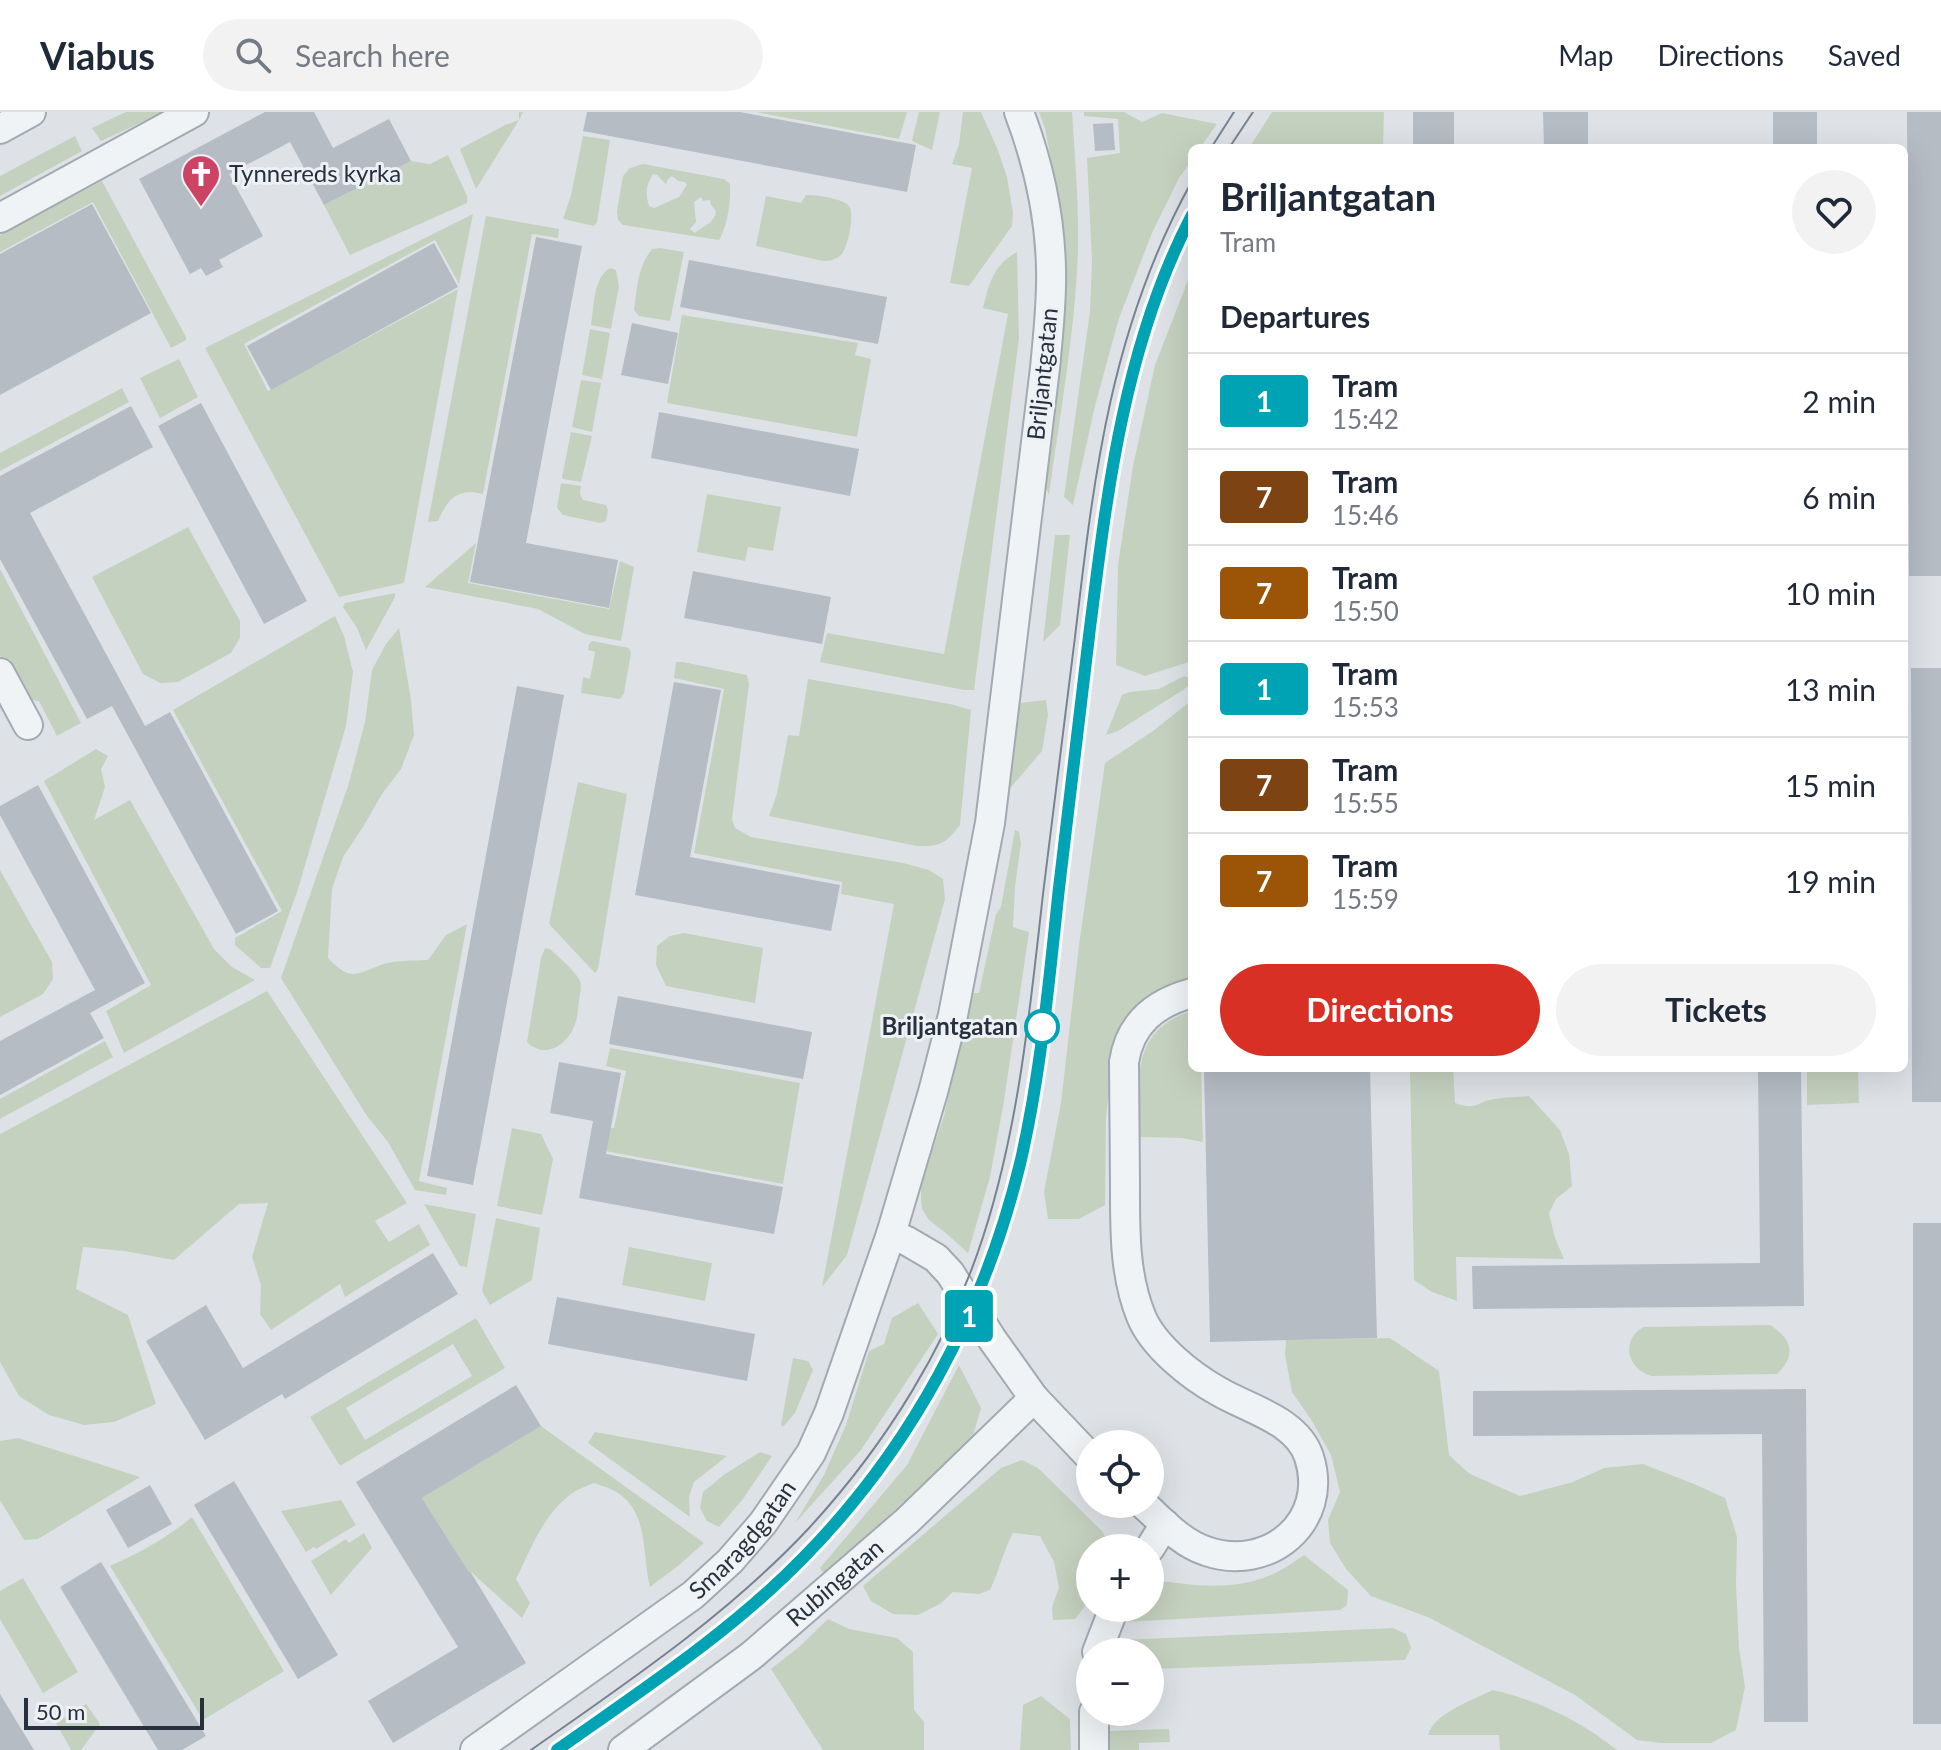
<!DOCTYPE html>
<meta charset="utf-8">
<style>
:root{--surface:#fff;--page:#f2f2f3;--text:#1f2937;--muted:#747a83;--line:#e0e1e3;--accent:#d93025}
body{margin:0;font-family:Lato,sans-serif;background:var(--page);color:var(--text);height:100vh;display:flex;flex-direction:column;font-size:30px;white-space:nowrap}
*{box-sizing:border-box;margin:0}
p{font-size:26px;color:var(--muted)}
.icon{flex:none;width:44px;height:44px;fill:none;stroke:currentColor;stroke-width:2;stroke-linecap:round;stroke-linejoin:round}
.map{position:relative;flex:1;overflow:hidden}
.panel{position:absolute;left:1188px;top:32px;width:720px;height:928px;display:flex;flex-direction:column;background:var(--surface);border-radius:12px;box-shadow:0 8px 32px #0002}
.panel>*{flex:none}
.badge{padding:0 16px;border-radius:6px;font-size:28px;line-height:52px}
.controls{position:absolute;left:1076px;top:1318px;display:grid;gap:16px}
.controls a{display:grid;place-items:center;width:88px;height:88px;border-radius:50%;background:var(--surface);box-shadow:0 8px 32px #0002;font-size:40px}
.scale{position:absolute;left:24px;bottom:20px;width:180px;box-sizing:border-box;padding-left:8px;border:4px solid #27313e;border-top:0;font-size:22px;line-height:28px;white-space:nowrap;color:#27313e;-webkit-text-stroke:6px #edf1f5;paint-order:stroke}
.map>.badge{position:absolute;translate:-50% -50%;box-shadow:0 0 0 4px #fff}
h2{padding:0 32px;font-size:30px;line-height:72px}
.round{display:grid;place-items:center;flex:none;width:84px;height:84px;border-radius:42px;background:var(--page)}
.headline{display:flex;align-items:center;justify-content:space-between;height:136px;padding:0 32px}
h1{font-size:38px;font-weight:700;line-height:60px}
.button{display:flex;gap:16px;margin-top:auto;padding:16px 32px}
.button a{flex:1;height:92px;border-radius:48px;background:var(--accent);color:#fff;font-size:32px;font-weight:700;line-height:92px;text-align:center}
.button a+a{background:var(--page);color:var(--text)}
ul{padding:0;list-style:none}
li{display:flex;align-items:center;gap:24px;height:96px;padding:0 32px;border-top:2px solid var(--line)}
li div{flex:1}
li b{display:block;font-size:30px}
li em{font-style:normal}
li .badge{min-width:88px;font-weight:700;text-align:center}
header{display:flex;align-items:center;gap:48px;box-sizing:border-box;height:112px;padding:0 40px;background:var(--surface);border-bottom:2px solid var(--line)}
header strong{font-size:38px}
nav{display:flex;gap:44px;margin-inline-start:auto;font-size:28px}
.search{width:560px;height:72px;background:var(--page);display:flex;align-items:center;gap:20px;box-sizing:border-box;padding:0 28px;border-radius:44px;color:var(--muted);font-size:30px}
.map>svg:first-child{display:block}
</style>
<header>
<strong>Viabus</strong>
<div class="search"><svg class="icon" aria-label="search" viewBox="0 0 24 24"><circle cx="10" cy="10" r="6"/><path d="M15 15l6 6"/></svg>Search here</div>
<nav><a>Map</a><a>Directions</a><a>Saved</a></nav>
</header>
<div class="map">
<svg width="1941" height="1638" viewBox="0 0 1941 1638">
<rect width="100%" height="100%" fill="#dee2e7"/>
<g fill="#c5d1bf" fill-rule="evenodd">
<polygon points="126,0 164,0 101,29 92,16"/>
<polygon points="519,0 523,0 519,8 476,77 460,37 505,13 519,8"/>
<polygon points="756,0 907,0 899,27"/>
<polygon points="919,0 940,0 932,38 912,29"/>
<polygon points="963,0 981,0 997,36 1007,65 1013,101 1012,114 969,174 950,171 972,56 952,52 959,32"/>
<path d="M 1039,0 L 1072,0 C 1075,46 1079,94 1078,140 C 1075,221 1060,302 1049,383 L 1042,366 L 1065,194 L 1058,85 L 1045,16 Z"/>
<polygon points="1084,0 1124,0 1142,10 1162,1 1217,12 1200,36 1192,36 1192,48 1179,66 1152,121 1119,206 1095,294 1073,393 1064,385 1090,199 1092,149 1087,46 1120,41 1118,7 1084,4"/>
<polygon points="1272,0 1384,0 1383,36 1249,36"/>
<polygon points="75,24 82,39 0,84 0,64"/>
<polygon points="583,24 610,28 597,110 594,114 563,107 571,83"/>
<polygon points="448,43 467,84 467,91 350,143 324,93 411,49 430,52"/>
<path d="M 643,52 L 724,67 L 730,72 C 731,88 728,113 719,128 L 623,113 L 618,108 L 617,99 L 623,64 L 630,56 ZM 653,62 L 657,63 L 666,72 L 668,67 L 672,64 L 678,69 L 685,70 L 687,73 L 679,85 L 654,96 L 649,94 C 645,80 646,74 653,62 ZM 701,85 L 703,89 L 710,88 L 711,93 L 716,99 C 715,111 703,114 695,121 L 690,117 L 696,110 L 694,90 Z"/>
<polygon points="102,69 186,225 186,228 171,236 93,90 0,140 0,123"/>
<path d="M 806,83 C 816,83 843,86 849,94 C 855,102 848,136 841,143 C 836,148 830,149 823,149 L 756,134 L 766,84 L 801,91 Z"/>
<polygon points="473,102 459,172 435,128 244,232 268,279 458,177 404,471 339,485 205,236"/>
<path d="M 486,104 L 559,117 L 558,126 L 532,122 L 483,382 C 458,376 448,386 438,409 L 428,410 Z"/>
<path d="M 660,136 L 684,140 L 670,209 L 639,204 L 634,198 C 637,176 638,154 652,137 Z"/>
<path d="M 1017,140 L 1019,226 L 974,578 L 964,578 L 820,550 L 827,521 L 944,542 L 1008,202 L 983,196 C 989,172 993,153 1017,140 Z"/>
<path d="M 610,156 L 616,158 L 619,174 L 611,217 L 591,213 C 594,195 593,166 610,156 Z"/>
<polygon points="1192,158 1192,549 1145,564 1116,553 1118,453 1133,354 1155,253"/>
<polygon points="682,203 858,231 855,243 871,247 857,325 667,291"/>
<polygon points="590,217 610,221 602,267 582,263"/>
<polygon points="179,247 198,285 160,306 140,266"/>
<polygon points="581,268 601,271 592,320 572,315"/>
<polygon points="122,276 129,290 0,359 0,341"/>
<polygon points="571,320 592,324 581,370 563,367 562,365"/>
<polygon points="561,371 581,374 580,382 583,388 606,393 608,398 606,409 600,411 563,403 557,396"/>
<polygon points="707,382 781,395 773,439 748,435 745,449 697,440"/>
<polygon points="188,415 240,509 240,526 231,541 178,570 160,571 143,562 92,465"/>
<polygon points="1055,423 1070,423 1060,513 1043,530"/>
<polygon points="476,431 468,471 609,497 620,449 634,455 621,529 585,522 538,497 425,475"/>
<polygon points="0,457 81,611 57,624 39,589 23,587 0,543"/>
<polygon points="395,481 395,485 366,538 357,516 343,495 345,491"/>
<polygon points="335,504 344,524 353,560 346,614 298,777 270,856 261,856 235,833 235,826 282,799 173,598"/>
<path d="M 399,516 L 411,588 L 414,623 L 401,657 L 382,682 L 363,715 L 343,745 L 332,777 L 328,846 C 354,874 360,858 388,851 C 400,848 415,849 428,848 L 446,823 L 467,812 L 419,1069 L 447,1076 L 446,1083 L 415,1078 L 388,1030 L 367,1004 L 281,866 L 348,674 L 365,610 L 372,558 L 386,532 Z"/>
<polygon points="592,529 629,536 631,541 624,581 620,587 581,581 583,565 590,567 595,540 588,538 589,532"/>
<polygon points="676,550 683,550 747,563 749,572 732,707 735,716 751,725 903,751 929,758 943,767 945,787 847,1143 822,1175 894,792 841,782 842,770 694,741 724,577 674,566"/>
<polygon points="1184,564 1192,567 1189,573 1183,578 1118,619 1106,623 1122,583 1130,580 1159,577"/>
<path d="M 808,567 L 950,592 L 971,598 L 960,713 C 946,731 940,735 917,734 L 769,704 L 777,682 L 788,623 L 799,624 Z"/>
<polygon points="1046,588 1048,603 1042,639 1007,680 1020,591"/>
<polygon points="1192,588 1192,867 1147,884 1126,911 1114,938 1106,1005 1105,1093 1079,1107 1048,1107 1044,1080 1061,991 1079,833 1105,651 1153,619"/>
<polygon points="96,637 108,644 101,657 105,675 94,708 130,688 214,837 232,855 255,868 124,941 106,899 151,873 44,669"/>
<polygon points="578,670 627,682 598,857 595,861 549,812"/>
<polygon points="1015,718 1019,720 1021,731 1015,775 1013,815 1029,820 1004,989 990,1065 968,1141 947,1122 929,1108 922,1097 921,1088 921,1071 944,1004 971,881 979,881 996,802 1001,795"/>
<polygon points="0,758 52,850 53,867 43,882 0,905"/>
<polygon points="684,821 763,836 755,891 666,874 656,853 657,834 670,824"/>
<path d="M 545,836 L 550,837 C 559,846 575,858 580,869 C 582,875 580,882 579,888 C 578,896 578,905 575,912 C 568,933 545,948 527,930 L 541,846 Z"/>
<polygon points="267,879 407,1091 375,1109 389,1130 419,1112 430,1133 345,1185 340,1172 271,1218 260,1202 261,1173 252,1145 268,1091 239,1092 174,1148 124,1139 83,1135 76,1177 128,1203 156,1292 114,1310 84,1313 49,1303 19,1284 0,1250 0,1022"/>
<path d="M 1192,899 L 1192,956 L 1201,956 L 1203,1030 L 1182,1026 L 1140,1025 C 1139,972 1128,918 1192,899 Z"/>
<polygon points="105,929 113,945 0,1007 0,987"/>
<polygon points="610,936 800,971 783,1072 589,1036 592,1015 614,1016 626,959 606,954"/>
<path d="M 1410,956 L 1453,956 L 1455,991 C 1478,999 1475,990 1494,987 C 1506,985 1517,985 1529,984 L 1560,1018 L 1569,1042 L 1572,1074 L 1556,1087 L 1549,1101 L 1555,1126 L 1564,1147 L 1456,1145 L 1457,1189 L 1432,1180 L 1414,1168 Z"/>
<polygon points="1807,956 1858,956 1859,991 1807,993"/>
<polygon points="512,1016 541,1022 553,1047 542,1103 497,1094"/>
<polygon points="424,1092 476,1102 467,1155 460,1154"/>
<polygon points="496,1106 540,1116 532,1168 490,1193 482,1179"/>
<polygon points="629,1135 712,1151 705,1189 622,1173"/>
<polygon points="918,1191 938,1222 861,1338 795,1411 824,1363 846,1313 869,1239 884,1232 892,1206"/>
<path d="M 476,1206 L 505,1256 L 340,1354 L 310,1305 ZM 453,1232 L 472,1264 L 365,1328 L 346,1296 Z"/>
<path d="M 1770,1213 C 1792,1227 1797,1243 1777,1262 L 1652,1264 C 1627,1258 1620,1227 1644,1215 Z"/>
<polygon points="1390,1226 1439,1259 1449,1343 1470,1362 1520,1384 1573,1370 1604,1356 1643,1352 1694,1372 1725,1386 1737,1425 1736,1471 1739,1536 1745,1575 1736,1618 1711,1631 1661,1631 1637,1628 1575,1583 1430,1506 1371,1484 1346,1457 1330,1431 1328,1408 1340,1380 1331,1343 1312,1309 1292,1280 1285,1243 1286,1228"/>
<polygon points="793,1246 808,1249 813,1258 795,1301 783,1315 781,1313"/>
<polygon points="959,1253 981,1296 973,1324 936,1372 826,1464 820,1456 907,1353"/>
<path d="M 541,1314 L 704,1431 L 678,1454 L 650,1475 C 642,1444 649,1401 618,1381 C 611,1376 602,1374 594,1371 C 587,1374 578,1377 571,1382 C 543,1403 531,1437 516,1467 L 530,1491 L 522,1506 L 470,1459 L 469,1460 L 422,1386 Z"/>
<polygon points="595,1320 727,1344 694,1370 689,1385 690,1405 588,1331"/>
<polygon points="18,1326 140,1365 38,1427 24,1428 0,1388 0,1329"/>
<polygon points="760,1340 772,1344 743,1387 719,1415 707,1409 700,1396 703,1380 725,1362"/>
<path d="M 1022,1348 L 1038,1356 L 1102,1419 L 1111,1436 L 1090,1436 L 1090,1488 L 1075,1507 L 1053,1508 L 1052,1495 L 1059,1476 L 1054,1450 L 1040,1424 L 1013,1421 C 1003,1439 999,1460 990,1478 L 979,1482 L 953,1480 L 940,1492 L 918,1503 L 893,1502 L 871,1489 L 863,1474 L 1001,1356 Z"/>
<polygon points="341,1388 356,1413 316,1437 314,1435 306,1440 281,1399"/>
<path d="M 192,1405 L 284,1559 L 203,1608 L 110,1454 C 139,1441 167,1426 192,1405 Z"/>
<polygon points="364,1421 372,1436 331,1483 311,1449 346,1427 349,1431"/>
<path d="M 1304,1443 L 1348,1478 L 1347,1493 L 1340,1498 L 1124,1510 L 1131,1496 L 1150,1496 L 1150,1475 C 1162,1466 1172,1471 1186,1472 C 1200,1474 1216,1474 1230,1473 C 1262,1470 1279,1461 1304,1443 Z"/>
<polygon points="23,1466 78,1560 43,1581 0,1507 0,1479"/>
<polygon points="828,1507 849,1517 897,1526 913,1540 914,1598 924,1610 924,1638 823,1638 771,1557 799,1535"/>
<polygon points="1393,1516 1406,1522 1411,1536 1405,1548 1150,1557 1150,1540 1119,1540 1122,1528"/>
<path d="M 1493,1578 C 1538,1588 1581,1609 1617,1638 L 1500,1638 L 1499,1623 L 1428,1623 C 1433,1602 1474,1587 1493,1578 Z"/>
<polygon points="1041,1584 1070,1607 1071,1638 1020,1638 1023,1593"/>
<polygon points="86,1592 100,1612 81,1638 71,1638 56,1611"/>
<polygon points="1169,1617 1170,1630 1139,1631 1139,1638 1109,1638 1109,1619"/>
</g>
<g fill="#b5bcc4">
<polygon points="265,0 314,0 333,36 389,7 411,49 324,93 290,30 229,62 263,124 219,148 223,155 206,164 201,156 190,162 139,67"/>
<polygon points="587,0 740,0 916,33 907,80 583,19"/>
<rect x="1413" y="0" width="41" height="36"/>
<polygon points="1543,0 1588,0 1588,36 1544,36"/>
<rect x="1773" y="0" width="44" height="36"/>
<polygon points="1907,0 1941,0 1941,464 1909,464"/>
<polygon points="1113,11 1115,38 1095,39 1093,12"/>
<polygon points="92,92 151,201 0,283 0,142"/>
<polygon points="536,125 582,134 526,431 618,448 609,496 470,470"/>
<polygon points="434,131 458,175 271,278 247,234"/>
<polygon points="689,148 887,185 878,232 680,195"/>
<polygon points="632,211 678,221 668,272 621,263"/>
<polygon points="201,291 307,489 264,512 158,314"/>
<polygon points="131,294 153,335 30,401 145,614 170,600 278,799 236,822 112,594 87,607 0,447 0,364"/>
<polygon points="659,300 859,337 850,384 651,346"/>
<polygon points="693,459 831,485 822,532 684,506"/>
<polygon points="1911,556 1941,556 1941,990 1912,990"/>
<polygon points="674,570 721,578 690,745 840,773 831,819 635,783"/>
<polygon points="517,574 564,583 473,1073 427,1064"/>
<polygon points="38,673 145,871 90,901 104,926 0,983 0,929 95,878 0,703 0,694"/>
<polygon points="618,884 812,920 803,967 609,932"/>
<polygon points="559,950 621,961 606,1042 783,1075 774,1122 579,1086 593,1009 550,1001"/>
<polygon points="1204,956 1370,956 1377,1226 1210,1230"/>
<polygon points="1758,956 1801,956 1804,1194 1473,1197 1472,1154 1760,1151"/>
<rect x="1913" y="1111" width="28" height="501"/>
<polygon points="433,1141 458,1182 285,1287 282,1282 205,1328 146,1229 206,1193 243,1256"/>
<polygon points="557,1185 755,1222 747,1269 548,1232"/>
<polygon points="516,1273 541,1314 422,1386 469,1460 470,1459 526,1551 393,1631 368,1589 458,1535 356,1370"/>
<polygon points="1806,1277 1808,1610 1764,1610 1762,1322 1473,1324 1473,1279"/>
<polygon points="234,1369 338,1543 298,1567 194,1393"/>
<polygon points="150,1373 172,1412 128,1436 106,1398"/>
<polygon points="101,1450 206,1624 182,1638 158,1638 60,1475"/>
<polygon points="0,1582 34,1638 0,1638"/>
</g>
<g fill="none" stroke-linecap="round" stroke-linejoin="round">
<g stroke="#a3a9b1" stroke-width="32">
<g id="minor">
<path d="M 1019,0 C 1038,50 1050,104 1051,157 C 1052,190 1048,223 1045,256 L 990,711 L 953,903 L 933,980 L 891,1122 L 907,1129 L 936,1146 L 950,1161 L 992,1227 L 1034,1286 L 1090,1345"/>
<polyline points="0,17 31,0"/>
<polyline points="0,106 194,0"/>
<polyline points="0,561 28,613"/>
<path d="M 1143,1392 C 1162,1409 1181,1431 1206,1439 C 1268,1461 1330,1410 1309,1345 C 1297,1308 1248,1297 1218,1279 C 1191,1264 1153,1234 1141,1204 C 1124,1162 1125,1116 1125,1072 C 1125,1031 1124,991 1124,950 C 1130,911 1155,891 1192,881"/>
<polyline points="1150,1436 1165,1412"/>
<polyline points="1097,1540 1114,1496"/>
<polyline points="1094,1600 1094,1638"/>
<path id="s1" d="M 475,1638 L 693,1483 L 730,1449 L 763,1411 L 811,1341 L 829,1301 L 891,1122"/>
<path id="s2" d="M 623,1638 L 751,1544 L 907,1409 L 1034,1286"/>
</g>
</g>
<use href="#minor" stroke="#f0f3f6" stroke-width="28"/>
<g stroke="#778391" stroke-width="2">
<polyline points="1211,36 1234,0"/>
<polyline points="1229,36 1253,0"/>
<path d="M 531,1638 C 628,1570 728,1503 810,1415 C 886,1332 948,1233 983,1125 C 1019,1015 1030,897 1043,782 C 1053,696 1065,611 1075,525 C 1094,362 1111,215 1192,69"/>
<path d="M 557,1638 C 647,1575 740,1513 816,1433 C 917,1327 986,1194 1020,1052 C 1041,962 1049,868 1059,776 C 1069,692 1079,608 1089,524 C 1107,380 1124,234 1192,103"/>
</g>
</g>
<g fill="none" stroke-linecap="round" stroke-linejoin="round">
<g stroke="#fff" stroke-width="18">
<path id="line" d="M 557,1638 C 642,1578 731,1520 804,1445 C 911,1336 984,1200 1020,1052 C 1041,962 1049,868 1059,776 C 1069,692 1079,608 1089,524 C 1107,380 1124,233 1192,103"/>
</g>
<use href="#line" stroke="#00a3b4" stroke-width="12"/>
</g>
<defs>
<g id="church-pin" transform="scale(2)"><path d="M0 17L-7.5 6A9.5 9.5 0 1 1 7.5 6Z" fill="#cc4363" stroke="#edf1f5"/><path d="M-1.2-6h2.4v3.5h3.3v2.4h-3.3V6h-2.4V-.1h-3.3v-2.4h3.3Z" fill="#fff"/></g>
</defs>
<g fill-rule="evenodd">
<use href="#church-pin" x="201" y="62"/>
</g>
<circle fill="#fff" stroke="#00a3b4" stroke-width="4" cx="1042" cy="915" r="16"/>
<g text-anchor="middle" stroke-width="6" stroke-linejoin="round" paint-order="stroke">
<g font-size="24" fill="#27313e" stroke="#edf1f5" text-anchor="start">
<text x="229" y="70">Tynnereds kyrka</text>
</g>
<g font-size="24" fill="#27313e" stroke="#edf1f5">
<text transform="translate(1043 262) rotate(-84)" y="8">Briljantgatan</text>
<text dy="8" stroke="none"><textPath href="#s1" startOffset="342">Smaragdgatan</textPath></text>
<text dy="8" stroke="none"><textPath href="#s2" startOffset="270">Rubingatan</textPath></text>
</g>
<g font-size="24" font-weight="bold" fill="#27313e" stroke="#edf1f5" text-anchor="end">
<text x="1018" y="923">Briljantgatan</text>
</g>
</g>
</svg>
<div class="controls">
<a><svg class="icon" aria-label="locate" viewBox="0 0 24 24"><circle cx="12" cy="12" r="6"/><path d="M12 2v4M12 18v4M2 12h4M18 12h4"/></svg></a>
<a>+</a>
<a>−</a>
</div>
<div class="scale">50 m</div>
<b class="badge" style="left:969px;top:1204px;background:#00a3b4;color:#fff">1</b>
<section class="panel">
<div class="headline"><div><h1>Briljantgatan</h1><p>Tram</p></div><a class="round"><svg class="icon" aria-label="heart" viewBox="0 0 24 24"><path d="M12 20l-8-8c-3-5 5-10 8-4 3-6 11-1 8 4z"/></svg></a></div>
<h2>Departures</h2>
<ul>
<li><span class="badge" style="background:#00a3b4;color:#fff">1</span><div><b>Tram</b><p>15:42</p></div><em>2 min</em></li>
<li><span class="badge" style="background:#7d4313;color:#fff">7</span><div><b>Tram</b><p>15:46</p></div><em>6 min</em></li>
<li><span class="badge" style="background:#9c5506;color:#fff">7</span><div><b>Tram</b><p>15:50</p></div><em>10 min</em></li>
<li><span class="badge" style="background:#00a3b4;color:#fff">1</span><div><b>Tram</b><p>15:53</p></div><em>13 min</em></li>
<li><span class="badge" style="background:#7d4313;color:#fff">7</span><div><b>Tram</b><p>15:55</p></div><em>15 min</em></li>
<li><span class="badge" style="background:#9c5506;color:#fff">7</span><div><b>Tram</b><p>15:59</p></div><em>19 min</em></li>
</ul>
<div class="button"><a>Directions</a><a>Tickets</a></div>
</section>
</div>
